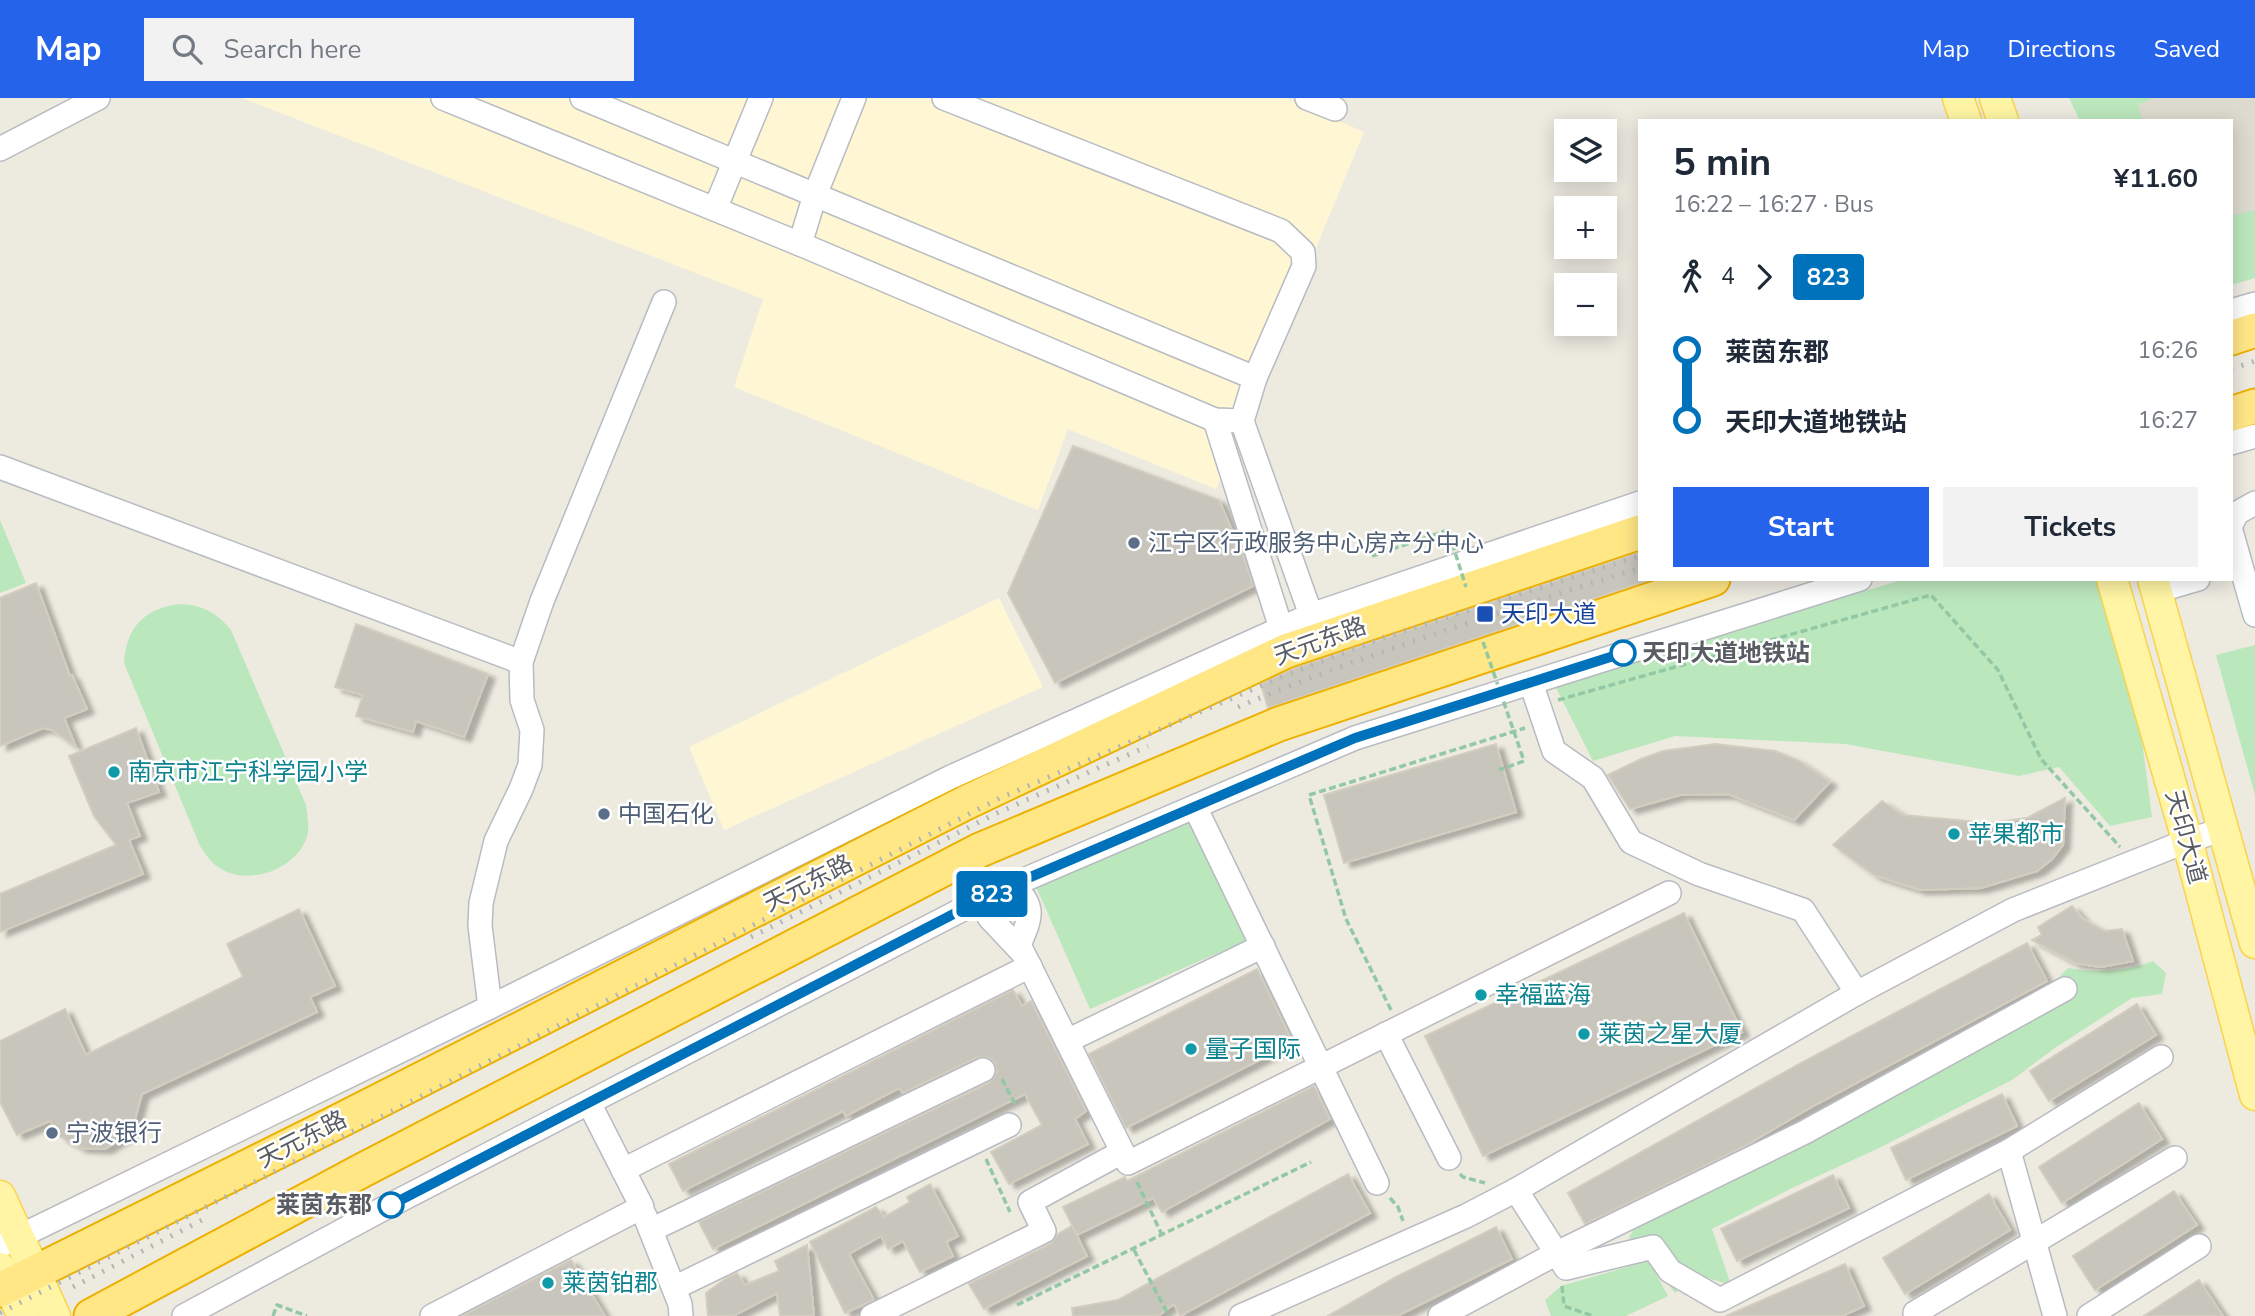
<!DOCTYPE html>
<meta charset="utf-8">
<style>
:root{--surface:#fff;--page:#f2f2f3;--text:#1f2937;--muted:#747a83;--accent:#2563eb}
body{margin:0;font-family:"Nunito Sans","Noto Sans SC",sans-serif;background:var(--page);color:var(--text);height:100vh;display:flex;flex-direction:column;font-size:26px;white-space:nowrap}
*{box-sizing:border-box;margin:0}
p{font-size:23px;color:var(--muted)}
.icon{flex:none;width:38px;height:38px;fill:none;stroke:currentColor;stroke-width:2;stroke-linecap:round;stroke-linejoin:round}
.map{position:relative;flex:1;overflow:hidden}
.sheet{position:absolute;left:1638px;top:21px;width:595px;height:462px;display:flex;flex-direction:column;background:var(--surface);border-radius:0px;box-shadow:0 4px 18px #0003}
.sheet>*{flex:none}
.badge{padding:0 14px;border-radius:5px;font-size:24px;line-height:46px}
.controls{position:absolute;left:1554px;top:21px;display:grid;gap:14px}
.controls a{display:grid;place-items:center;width:63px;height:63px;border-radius:0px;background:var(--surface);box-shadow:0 4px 18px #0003;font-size:35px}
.map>.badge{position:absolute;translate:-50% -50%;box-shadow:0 0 0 4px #fff}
.legs{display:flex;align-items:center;gap:10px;height:77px;padding:0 35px;font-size:23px}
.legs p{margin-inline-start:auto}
.headline{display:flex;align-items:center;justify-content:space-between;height:119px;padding:0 35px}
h1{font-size:38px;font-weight:700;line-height:52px}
.primary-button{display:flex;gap:14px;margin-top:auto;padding:14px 35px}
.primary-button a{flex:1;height:80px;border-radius:0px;background:var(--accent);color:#fff;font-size:28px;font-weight:700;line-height:80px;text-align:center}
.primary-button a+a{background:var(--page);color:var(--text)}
ul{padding:0 35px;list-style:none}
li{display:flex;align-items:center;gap:24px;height:70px;font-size:26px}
li i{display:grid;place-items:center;width:10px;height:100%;margin:0 9px;background:currentColor}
li i::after{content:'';width:18px;height:18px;margin:-9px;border:5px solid;border-radius:50%;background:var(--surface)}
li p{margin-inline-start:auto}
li:first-child i{background:linear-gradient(#0000 50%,currentColor 0)}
li:last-child i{background:linear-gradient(currentColor 50%,#0000 0)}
header{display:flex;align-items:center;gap:42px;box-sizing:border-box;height:98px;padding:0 35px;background:var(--accent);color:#fff}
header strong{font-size:33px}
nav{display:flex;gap:38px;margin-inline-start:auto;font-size:24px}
.search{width:490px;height:63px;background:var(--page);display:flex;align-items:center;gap:18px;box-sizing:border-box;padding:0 24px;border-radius:0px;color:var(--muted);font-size:26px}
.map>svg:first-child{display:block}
</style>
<header>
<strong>Map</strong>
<div class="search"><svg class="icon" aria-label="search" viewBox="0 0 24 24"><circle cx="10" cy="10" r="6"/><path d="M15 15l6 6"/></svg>Search here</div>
<nav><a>Map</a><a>Directions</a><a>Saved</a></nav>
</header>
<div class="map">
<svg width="2255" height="1218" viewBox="0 0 2255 1218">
<defs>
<filter id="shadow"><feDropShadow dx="7" dy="4.5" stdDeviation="2" flood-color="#0004"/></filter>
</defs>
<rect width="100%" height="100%" fill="#edebe0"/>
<g fill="#fff7d4">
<polygon points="242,0 1286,0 1364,34 1216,391 1068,331 1038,412 734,289 763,201"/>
<polygon points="999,500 1043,589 724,732 689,649"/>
</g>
<polygon fill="#dddacf" points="2082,0 2255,0 2255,152 2231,161 2231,23 2090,23"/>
<g fill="#bbe7bd">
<polygon points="2069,0 2154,0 2138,7 2143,23 2080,23"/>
<polygon points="2255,112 2255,180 2231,187 2231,118"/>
<polygon points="0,422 26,485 0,495"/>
<polygon points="1905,481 2095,481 2117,526 2142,643 2152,719 2110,728 2059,669 2019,678 1845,646 1675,638 1593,663 1554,586"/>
<path d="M 180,506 C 203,507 217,515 231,532 L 306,707 C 307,715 309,726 308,734 C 301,771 247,790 218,769 C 210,764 205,755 200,748 L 124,565 C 126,529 145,510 180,506 Z"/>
<polygon points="2255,547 2255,697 2216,557"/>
<polygon points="1194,714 1250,841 1090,911 1034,784"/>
<path d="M 2153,863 L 2166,875 L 2162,896 L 2132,900 L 2055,950 L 2012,982 L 1877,1051 L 1792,1090 L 1712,1131 L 1731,1187 L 1701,1178 L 1675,1195 L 1649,1163 L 1668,1198 L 1626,1218 L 1551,1218 L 1545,1202 L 1561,1188 L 1648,1163 L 1629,1139 L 1641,1120 L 2053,886 L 2068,870 C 2100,875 2123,874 2153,863 Z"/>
</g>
<g fill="#c8c5bd" stroke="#d2cdbe" stroke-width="2" filter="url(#shadow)">
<polygon points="1073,348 1219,402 1244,460 1253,488 1055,585 1008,495"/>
<polygon points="1640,454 1640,481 1652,481 1268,610 1261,586 1293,571"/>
<polygon points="36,485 70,578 72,577 87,611 64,620 76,649 52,632 43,630 0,648 0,500"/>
<polygon points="356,526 488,576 464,639 416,623 413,634 356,618 363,597 335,589"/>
<polygon points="136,630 159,694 127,705 140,738 129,742 143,776 0,834 0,796 116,747 94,718 69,658"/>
<polygon points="1496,646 1516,714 1344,765 1324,697"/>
<polygon points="1715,646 1775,653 1799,663 1830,684 1794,722 1728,696 1680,697 1630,711 1608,677 1641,661 1663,653"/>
<polygon points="2065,700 2063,747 2052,761 2037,773 1981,790 1920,792 1874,777 1833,747 1882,703 1903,717 1988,725 2027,720"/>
<polygon points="2072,808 2083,821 2095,828 2105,833 2122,831 2133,863 2101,869 2075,865 2032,842 2042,837 2038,829"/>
<polygon points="299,811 335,888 310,899 317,914 142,996 135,1021 126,1038 105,1051 81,1050 61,1039 50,1023 17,1037 0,1004 0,943 65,911 86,957 243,879 227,846"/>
<polygon points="1684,815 1742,934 1483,1058 1425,938"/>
<polygon points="2027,845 2047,883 1813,1008 1741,1050 1585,1126 1568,1095 1799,966"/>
<polygon points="1257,871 1293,945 1126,1030 1089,956"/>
<polygon points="1013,892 1022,908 1031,903 1086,1013 1075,1021 1088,1046 1009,1086 991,1054 1042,1027 1025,996 713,1151 699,1124 989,985 997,974 995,965 990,960 978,959 903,995 899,990 846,1018 843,1013 683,1093 669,1066"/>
<polygon points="2137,906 2156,937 2049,1003 2030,973"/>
<polygon points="1314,988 1330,1021 1162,1114 1153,1100 1077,1137 1063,1109 1125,1079 1127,1083"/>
<polygon points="2002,996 2017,1028 1906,1082 1891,1050"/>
<polygon points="2139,1005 2162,1041 2062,1105 2039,1069"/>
<polygon points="1348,1076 1370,1115 1180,1218 1174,1206 1158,1218 1073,1218 1072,1210 1118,1202"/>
<polygon points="1833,1077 1849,1110 1737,1163 1721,1131"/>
<polygon points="930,1086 958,1138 946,1144 953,1158 920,1174 903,1143 888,1151 881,1138 849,1156 874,1202 845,1215 810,1144 876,1109 884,1119 910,1104 907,1099"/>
<polygon points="2174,1093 2197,1127 2095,1192 2073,1158"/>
<polygon points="1989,1096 2010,1132 1905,1196 1883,1160"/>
<polygon points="1072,1128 1087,1158 984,1211 969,1186 1050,1146 1058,1136"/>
<polygon points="1496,1129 1512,1161 1397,1218 1328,1218 1396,1179"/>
<polygon points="807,1147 814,1218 780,1218 777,1195 733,1218 708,1218 706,1195 725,1181 737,1175 745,1187 779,1173 775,1163"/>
<polygon points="571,1162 605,1218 462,1218"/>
<polygon points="1845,1166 1864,1208 1842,1218 1726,1218"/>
<polygon points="2199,1182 2223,1218 2144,1218"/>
</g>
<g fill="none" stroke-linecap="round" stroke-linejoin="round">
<g stroke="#b8bbc1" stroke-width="26">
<g id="minor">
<polyline points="443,0 800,146 1215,322 1242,323"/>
<polyline points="582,0 1255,280"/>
<polyline points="944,0 1281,133 1303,154 1304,168 1255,280 1242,323 1311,517"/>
<polyline points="1307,0 1335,11"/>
<polyline points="0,51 98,0"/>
<polyline points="715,111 761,0"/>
<polyline points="800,146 815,97 854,0"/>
<polyline points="2231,213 2255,206"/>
<polyline points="1215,322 1281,530"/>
<polyline points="2231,345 2255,338"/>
<polyline points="0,369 521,564"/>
<polyline points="2231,427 2237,415 2255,405"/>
<polyline points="2231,433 2255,517"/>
<polyline points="2157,493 2198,481"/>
<polyline points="1531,585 1554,653 1593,680 1631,744 1699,776 1803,812 1857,895"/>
<polyline points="1195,709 1377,1085"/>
<path d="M 1013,787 C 1036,809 1031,819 1019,847 L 1128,1065 L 1669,795"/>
<polyline points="985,800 989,819 1022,854"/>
<polyline points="490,909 480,828 481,805 496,743 521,691 530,667 532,632 522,602 521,564 542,503 664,204"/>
<polyline points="1386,936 1449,1060"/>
<polyline points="1067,943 1263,848"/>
<polyline points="2009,1053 2161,959"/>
<polyline points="623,1072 1030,868"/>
<polyline points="1516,1092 1566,1170 1653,1149 1670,1173 1720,1202 2009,1053 2055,1218"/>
<polyline points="645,1118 680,1206 681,1218"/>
<polyline points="651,1132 983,972"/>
<polyline points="0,1148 490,909 951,679 1311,517 1640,405"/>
<polyline points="674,1190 1009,1027"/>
<polyline points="1915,1215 2175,1060"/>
<polyline points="184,1218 379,1113 998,793 1355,640 1860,481"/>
<polyline points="432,1218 642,1109 589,1005"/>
<polyline points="872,1218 1044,1133 1030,1104 1122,1054"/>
<polyline points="1241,1218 1466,1118 1516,1092 1857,895 2013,812 2187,743 2224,731"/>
<polyline points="1440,1218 1557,1155 1805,1034 2065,891"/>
<polyline points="2089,1218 2199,1148"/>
</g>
</g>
<g stroke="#fad34d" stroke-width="33">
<g id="major">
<polyline points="1958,0 1966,23"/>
<polyline points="1995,0 2003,23"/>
<polyline points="2112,481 2186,738 2255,997"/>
<polyline points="2153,481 2255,845"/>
<polyline points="0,1098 55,1218"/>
<polyline points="0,1170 23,1218"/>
</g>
</g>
<g stroke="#eeb000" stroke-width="37">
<g id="highway">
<polyline points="2231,240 2255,232"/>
<polyline points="2231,316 2255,308"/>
<polyline points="0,1192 341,1022 965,705 1286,553 1640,434"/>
<polyline points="91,1218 361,1073 980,752 1279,626 1713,481"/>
</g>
</g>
<g stroke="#93c8a5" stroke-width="3.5" stroke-dasharray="7 3.5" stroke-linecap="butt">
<polyline points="1558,602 1931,497 1998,572 2041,661 2120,749"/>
<polyline points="1391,912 1346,821 1309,697 1525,630"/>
<polyline points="1002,981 1016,1008"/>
<polyline points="986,1061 1010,1114"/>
<polyline points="1460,1076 1463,1079 1485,1085"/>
<polyline points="1137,1084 1162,1137"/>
<polyline points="1390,1100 1398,1109 1403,1123"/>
<polyline points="1134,1152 1169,1218"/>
<polyline points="1562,1188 1564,1208 1593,1218"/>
<polyline points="1017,1207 1311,1064"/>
<polyline points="273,1218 277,1207 307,1218"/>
</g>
<use href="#minor" stroke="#fff" stroke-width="23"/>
<use href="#major" stroke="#fff5a4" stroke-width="30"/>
<use href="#highway" stroke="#ffe786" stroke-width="33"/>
<g stroke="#b4b5b6" stroke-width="5" stroke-dasharray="2 9" stroke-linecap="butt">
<polyline points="2231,271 2255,263"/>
<path d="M 1238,609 C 1369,554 1505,513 1640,470"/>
<polyline points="751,839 997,715 1148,648"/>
<polyline points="73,1189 206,1120"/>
<polyline points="0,1215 1000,700 1286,577 1385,539 1640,458"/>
</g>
<g stroke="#93c8a5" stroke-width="3.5" stroke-dasharray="7 3.5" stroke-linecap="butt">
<polyline points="1372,458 1448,432 1466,489"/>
<polyline points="1483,544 1524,663 1499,672"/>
</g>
</g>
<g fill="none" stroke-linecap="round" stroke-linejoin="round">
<g stroke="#fff" stroke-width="16">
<polyline id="line-1" points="391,1107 998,793 1355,640 1623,555"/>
</g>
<use href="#line-1" stroke="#0072bc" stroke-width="10"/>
</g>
<g fill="#5c6f8a" stroke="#fff" stroke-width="2.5">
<circle cx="1134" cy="445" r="7"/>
<circle cx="604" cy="716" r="7"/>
<circle cx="52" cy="1035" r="7"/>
</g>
<rect fill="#1a4fb4" stroke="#fff" stroke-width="2.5" x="1476" y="507" width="18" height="18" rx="3.5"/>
<g fill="#fff" stroke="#0072bc" stroke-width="3.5">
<circle cx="1623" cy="555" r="12"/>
<circle cx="391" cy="1107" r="12"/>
</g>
<g fill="#0f9aa8" stroke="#fff" stroke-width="2.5">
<circle cx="114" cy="674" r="7"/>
<circle cx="1954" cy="736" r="7"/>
<circle cx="1481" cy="897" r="7"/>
<circle cx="1584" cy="936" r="7"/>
<circle cx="1191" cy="951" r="7"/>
<circle cx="548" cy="1185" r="7"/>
</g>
<g text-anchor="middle" stroke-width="5" stroke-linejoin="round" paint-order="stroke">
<g font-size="24" fill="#4e5e75" stroke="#fff" text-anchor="start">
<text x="1148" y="453">江宁区行政服务中心房产分中心</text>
<text x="618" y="724">中国石化</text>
<text x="66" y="1043">宁波银行</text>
</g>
<g font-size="24" fill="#164399" stroke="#fff" text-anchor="start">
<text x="1501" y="524">天印大道</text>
</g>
<g font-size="24" fill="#595d63" stroke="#fff">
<text transform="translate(1320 543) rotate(-20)" y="8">天元东路</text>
<text transform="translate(2186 739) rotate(75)" y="8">天印大道</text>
<text transform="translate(808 785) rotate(-27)" y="8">天元东路</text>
<text transform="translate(302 1041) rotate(-27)" y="8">天元东路</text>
</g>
<g font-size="24" font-weight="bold" fill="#595d63" stroke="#fff" text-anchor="start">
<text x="1642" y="563">天印大道地铁站</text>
<text x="372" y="1115" text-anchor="end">莱茵东郡</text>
</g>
<g font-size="24" fill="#0d838f" stroke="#fff" text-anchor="start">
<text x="128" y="682">南京市江宁科学园小学</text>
<text x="1968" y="744">苹果都市</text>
<text x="1495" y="905">幸福蓝海</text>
<text x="1598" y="944">莱茵之星大厦</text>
<text x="1205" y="959">量子国际</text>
<text x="562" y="1193">莱茵铂郡</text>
</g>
</g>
</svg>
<div class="controls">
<a><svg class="icon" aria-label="layers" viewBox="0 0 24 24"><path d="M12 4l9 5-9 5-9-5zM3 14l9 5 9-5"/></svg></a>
<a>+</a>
<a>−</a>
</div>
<b class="badge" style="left:992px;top:796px;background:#0072bc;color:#fff">823</b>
<section class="sheet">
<div class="headline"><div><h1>5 min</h1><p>16:22 – 16:27 · Bus</p></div><b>¥11.60</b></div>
<div class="legs"><svg class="icon" aria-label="walk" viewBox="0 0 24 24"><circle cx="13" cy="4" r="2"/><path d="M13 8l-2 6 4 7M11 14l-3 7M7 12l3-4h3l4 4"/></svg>4<svg class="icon" aria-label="forward" viewBox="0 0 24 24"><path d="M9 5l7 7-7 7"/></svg><b class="badge" style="background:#0072bc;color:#fff">823</b></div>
<ul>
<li><i style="color:#0072bc"></i><b>莱茵东郡</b><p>16:26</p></li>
<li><i style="color:#0072bc"></i><b>天印大道地铁站</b><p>16:27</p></li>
</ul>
<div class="primary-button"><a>Start</a><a>Tickets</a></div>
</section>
</div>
